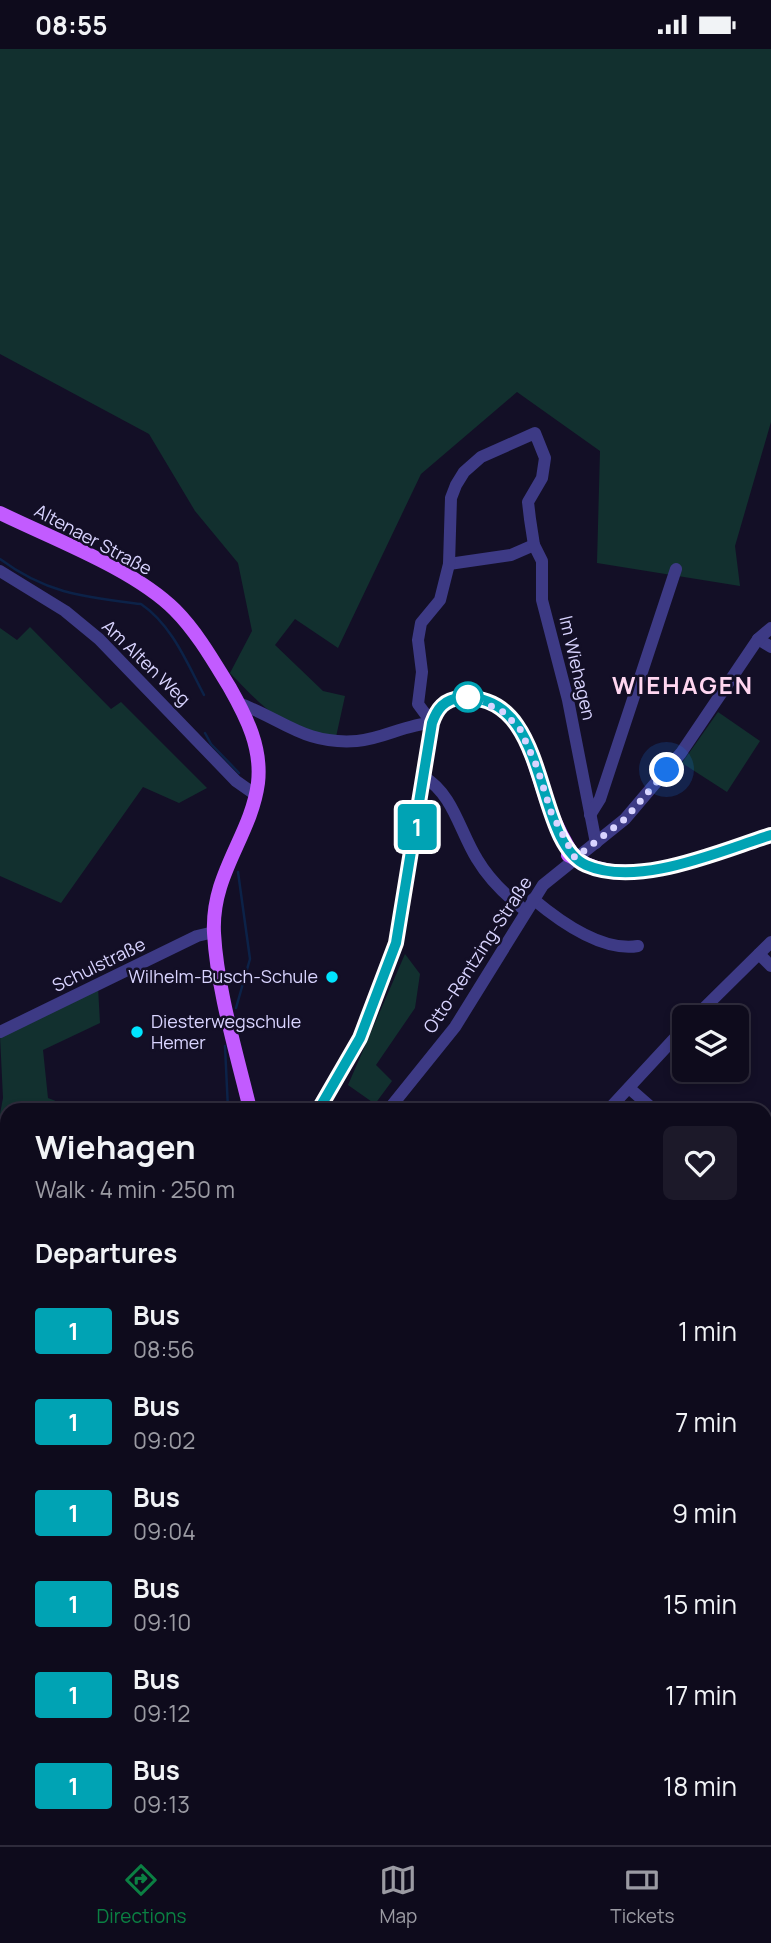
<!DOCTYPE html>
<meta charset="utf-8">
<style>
:root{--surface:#0e0b1c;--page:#1c1929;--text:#f1f3f6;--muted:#9b9ba3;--line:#2e2b3b;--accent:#0b8043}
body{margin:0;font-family:Manrope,sans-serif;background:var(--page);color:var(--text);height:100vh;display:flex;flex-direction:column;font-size:26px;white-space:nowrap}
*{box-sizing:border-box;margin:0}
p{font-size:23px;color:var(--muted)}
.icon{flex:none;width:38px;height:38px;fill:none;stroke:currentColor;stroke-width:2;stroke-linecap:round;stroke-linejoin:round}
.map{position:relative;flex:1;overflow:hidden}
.side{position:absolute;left:0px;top:1054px;width:772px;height:744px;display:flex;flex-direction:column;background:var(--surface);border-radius:21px 21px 0 0;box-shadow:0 4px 10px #0003,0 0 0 2px var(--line)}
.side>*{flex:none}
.badge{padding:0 14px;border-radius:5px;font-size:24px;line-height:46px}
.tools{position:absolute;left:672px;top:956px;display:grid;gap:14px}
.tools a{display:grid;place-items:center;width:77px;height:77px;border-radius:10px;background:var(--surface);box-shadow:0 4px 10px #0003,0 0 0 2px var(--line);font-size:35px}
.you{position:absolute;width:35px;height:35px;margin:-18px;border:5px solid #fff;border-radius:50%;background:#1a73e8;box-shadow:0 0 0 10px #1a73e833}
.map>.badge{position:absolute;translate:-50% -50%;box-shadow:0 0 0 4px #fff}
h2{padding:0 35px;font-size:26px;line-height:63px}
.round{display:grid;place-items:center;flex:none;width:74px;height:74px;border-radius:10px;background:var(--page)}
.summary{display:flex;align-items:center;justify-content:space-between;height:119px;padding:0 35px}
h1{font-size:33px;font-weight:700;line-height:52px}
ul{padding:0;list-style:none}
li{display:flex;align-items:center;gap:21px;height:91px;padding:0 35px}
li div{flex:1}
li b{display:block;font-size:26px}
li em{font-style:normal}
li .badge{min-width:77px;font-weight:700;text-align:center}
.status{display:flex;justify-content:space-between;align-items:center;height:49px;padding:0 35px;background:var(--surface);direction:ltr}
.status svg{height:19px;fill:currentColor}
.menu{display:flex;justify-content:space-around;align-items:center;height:98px;border-top:2px solid var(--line);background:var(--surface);font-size:19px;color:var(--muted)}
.menu a{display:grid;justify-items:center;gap:4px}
.menu .current{color:var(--accent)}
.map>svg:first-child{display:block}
</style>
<div class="status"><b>08:55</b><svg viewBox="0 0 49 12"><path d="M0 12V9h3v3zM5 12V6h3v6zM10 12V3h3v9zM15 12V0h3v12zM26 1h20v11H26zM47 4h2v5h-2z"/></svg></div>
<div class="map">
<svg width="771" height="1796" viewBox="0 0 771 1796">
<rect width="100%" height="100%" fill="#130f26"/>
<g fill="#12302f">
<path d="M 0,0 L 771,0 L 771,373 L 735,497 L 740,537 L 597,514 L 600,402 L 517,343 L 421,425 L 338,599 L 295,570 L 275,596 L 323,642 L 345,647 L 336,688 C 277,675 270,665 230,624 L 252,582 L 238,514 L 195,462 L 149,385 L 0,305 Z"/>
<polygon points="30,578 111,660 121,653 207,739 179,754 143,738 61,854 0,827 0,579 17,591"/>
<polygon points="718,663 760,692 727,743 682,714"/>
<polygon points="405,905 420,925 415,959 376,1016 392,1032 375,1055 348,1036"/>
<polygon points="98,938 100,974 43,1001 48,1049 76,1060 7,1060 7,1151 0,1146 0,1065 3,1049 0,987"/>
<polygon points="771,1171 771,1260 765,1268 765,1181"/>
<polygon points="765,1574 771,1579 771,1647 765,1643"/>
<polygon points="771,1666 771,1783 765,1781 765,1674"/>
<polygon points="301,1790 432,1790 430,1796 307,1796"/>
<polygon points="520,1790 525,1793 528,1790 555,1790 555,1796 485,1796 479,1791"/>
</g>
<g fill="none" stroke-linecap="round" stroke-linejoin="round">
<g stroke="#0c2248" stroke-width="2.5">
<path d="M 0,510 C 47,545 85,548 141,555 C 172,576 187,614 204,646"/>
<polyline points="205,684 211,695 239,724"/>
<polyline points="236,959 250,910 238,823"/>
<polyline points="225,997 228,1060"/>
</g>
<g stroke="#3d3a85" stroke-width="12">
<polyline points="449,515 511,506 534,496"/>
<polyline points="0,522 65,562 99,590 236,732 256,746"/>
<polyline points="758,590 771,598"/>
<path d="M 238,654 C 283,670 303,696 357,692 C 383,690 406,675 432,674"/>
<polyline points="432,674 418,655 422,623 418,591 421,574 440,551 449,515 451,449 456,436 464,423 481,408 535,384 545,409 542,429 528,453 530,470 534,496 542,512 542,551 568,651 596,794"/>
<path d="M 424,728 C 453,745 460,783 477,810 C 490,832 506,847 526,862"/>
<polyline points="590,766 600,750 676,520"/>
<path d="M 533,850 C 558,871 602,903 638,897"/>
<polyline points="759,905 771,917"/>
<polyline points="695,968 771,893"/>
<polyline points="0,983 197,887 214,883"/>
<polyline points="629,1039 653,1060"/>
<polyline points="389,1060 455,978 543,836 625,770 681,704 758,590 771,579"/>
<polyline points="609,1060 684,979"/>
<polyline points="765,1147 771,1151"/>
<polyline points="0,1253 7,1259"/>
<polyline points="765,1272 771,1265"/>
<polyline points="0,1377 7,1382"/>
<polyline points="0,1444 7,1434"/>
<polyline points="765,1787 771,1789"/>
<polyline points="281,1790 293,1796"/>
<polyline points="472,1790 472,1796"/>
<polyline points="32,1796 36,1790"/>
</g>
<g stroke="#c25bff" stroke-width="14">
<path d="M 0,464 C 53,490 134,520 175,561 C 197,583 214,613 230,639 C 247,669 262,699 258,734 C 251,787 211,825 214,884 C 217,940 237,1006 250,1060"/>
<path d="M 568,806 C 577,810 586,816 597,819 C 649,834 721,801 771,786"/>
<path d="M 319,1060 L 360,989 L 396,894 L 432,674 C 437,659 445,649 462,649 C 526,645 533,719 550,761 C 557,778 565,794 575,809"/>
<polyline points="62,1796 63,1790"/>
<polyline points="74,1796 75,1790"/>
</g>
</g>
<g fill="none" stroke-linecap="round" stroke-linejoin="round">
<g stroke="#fff" stroke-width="16">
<path id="line" d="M 319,1060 L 360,989 L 396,894 L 432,674 C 437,660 444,650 461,649 C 552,643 532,791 586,816 C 638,839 720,802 771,786"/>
</g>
<use href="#line" stroke="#00a3b4" stroke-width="10"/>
<polyline stroke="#d9d4ff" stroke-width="7" stroke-dasharray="0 12.6" points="468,648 501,661 520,680 537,718 551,763 575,809 625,770 667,721"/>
</g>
<circle fill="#fff" stroke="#00a3b4" stroke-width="3.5" cx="468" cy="648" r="14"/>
<g fill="#00e5ff" stroke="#130f26" stroke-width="2.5">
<circle cx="332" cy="928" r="7"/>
<circle cx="137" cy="983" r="7"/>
</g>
<g text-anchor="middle" stroke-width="5" stroke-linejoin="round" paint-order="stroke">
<g font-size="18" fill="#d9d4ff" stroke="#130f26">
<text transform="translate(93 491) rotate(28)" y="6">Altenaer Straße</text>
<text transform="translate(146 614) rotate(44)" y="6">Am Alten Weg</text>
<text transform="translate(577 619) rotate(77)" y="6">Im Wiehagen</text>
<text transform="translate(478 906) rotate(-57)" y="6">Otto-Rentzing-Straße</text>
<text transform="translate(99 916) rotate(-26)" y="6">Schulstraße</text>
</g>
<g font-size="18" fill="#d9d4ff" stroke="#130f26" text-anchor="end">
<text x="318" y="934">Wilhelm-Busch-Schule</text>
<text x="151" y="979" text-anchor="start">Diesterwegschule<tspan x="151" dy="21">Hemer</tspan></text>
</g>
<g font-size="24" font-weight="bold" letter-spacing="2" fill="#ffd6f0" stroke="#130f26">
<text x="683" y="645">WIEHAGEN</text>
</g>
</g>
</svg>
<div class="tools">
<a><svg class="icon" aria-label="layers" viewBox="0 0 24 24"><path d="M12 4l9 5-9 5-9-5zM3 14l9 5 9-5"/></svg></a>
</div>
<div class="you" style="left:667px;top:721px"></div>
<b class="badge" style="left:417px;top:778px;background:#00a3b4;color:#fff">1</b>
<section class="side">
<div class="summary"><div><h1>Wiehagen</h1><p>Walk · 4 min · 250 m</p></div><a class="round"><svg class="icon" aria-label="heart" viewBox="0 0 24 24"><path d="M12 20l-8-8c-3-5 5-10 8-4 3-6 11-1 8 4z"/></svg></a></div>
<h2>Departures</h2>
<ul>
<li><span class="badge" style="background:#00a3b4;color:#fff">1</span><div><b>Bus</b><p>08:56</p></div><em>1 min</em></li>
<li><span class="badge" style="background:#00a3b4;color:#fff">1</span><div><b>Bus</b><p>09:02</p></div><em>7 min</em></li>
<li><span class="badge" style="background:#00a3b4;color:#fff">1</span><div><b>Bus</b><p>09:04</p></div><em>9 min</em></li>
<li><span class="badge" style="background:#00a3b4;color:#fff">1</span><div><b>Bus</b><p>09:10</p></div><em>15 min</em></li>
<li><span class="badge" style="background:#00a3b4;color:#fff">1</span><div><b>Bus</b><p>09:12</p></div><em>17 min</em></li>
<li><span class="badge" style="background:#00a3b4;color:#fff">1</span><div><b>Bus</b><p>09:13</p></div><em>18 min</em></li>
</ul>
</section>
</div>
<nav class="menu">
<a class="current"><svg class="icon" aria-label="directions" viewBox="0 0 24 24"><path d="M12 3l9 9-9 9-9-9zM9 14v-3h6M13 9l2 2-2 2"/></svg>Directions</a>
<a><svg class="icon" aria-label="map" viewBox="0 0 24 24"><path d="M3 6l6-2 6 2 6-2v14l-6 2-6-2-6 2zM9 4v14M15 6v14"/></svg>Map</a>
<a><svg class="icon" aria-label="tickets" viewBox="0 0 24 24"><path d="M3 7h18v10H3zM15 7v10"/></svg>Tickets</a>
</nav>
